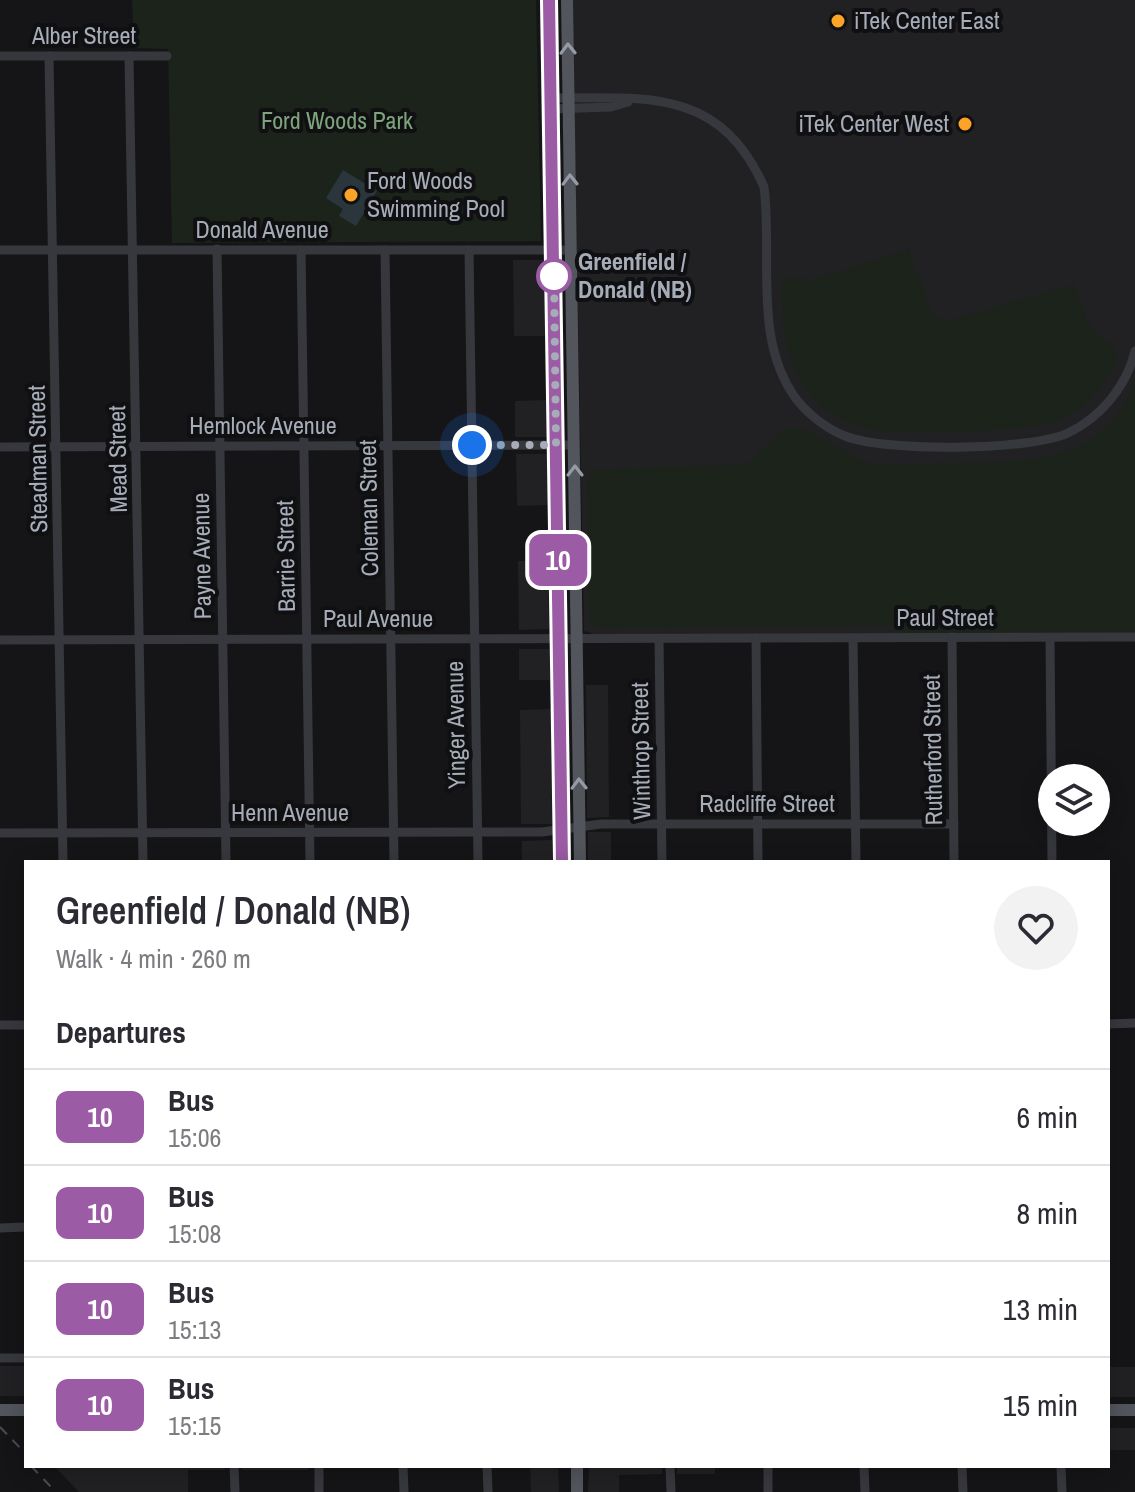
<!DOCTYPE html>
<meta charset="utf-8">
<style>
:root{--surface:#fff;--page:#f2f2f3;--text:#2b2b33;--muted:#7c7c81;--line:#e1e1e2}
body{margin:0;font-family:"Archivo Narrow",sans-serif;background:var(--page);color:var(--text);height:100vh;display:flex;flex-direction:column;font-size:30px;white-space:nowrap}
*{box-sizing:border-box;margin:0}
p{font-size:26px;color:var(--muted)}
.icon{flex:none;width:44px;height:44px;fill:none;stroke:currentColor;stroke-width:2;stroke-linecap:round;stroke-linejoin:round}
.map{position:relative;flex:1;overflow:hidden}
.drawer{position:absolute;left:24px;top:860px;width:1086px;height:608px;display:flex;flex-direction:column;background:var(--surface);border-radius:0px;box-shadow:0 4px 20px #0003}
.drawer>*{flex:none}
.badge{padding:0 16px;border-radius:12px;font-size:28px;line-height:52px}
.fabs{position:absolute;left:1038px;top:764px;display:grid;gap:16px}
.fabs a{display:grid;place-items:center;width:72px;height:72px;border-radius:50%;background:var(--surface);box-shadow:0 4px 20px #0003;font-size:40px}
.you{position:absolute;width:40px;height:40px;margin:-20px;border:6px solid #fff;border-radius:50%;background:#1a73e8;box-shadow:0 0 0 12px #1a73e833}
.map>.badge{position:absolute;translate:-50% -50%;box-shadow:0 0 0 4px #fff}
h2{padding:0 32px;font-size:30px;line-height:72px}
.round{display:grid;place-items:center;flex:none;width:84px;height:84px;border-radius:42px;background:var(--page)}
.headline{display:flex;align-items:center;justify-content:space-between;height:136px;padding:0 32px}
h1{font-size:38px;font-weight:600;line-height:60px}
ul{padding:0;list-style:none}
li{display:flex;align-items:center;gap:24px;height:96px;padding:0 32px;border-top:2px solid var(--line)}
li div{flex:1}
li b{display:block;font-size:30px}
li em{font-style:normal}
li .badge{min-width:88px;font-weight:700;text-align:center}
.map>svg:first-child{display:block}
</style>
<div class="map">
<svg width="1135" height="1492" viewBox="0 0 1135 1492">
<rect width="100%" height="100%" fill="#151517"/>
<g fill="#212124">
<polygon points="572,0 1135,0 1135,634 600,636 584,631"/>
<polygon points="513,260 545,260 545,336 514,336"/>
<polygon points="547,400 547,437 515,437 515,401"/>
<polygon points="516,454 547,454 548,505 517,506"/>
<polygon points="518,561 548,561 549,629 519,630"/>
<rect x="519" y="649" width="31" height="31"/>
<polygon points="586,685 608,685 609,817 587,818"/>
<polygon points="551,709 552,824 521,824 520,710"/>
<rect x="588" y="832" width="23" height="30"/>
<polygon points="552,840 552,862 522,862 522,841"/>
<rect x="0" y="1366" width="26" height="30"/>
<rect x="1108" y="1367" width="27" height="30"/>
<rect x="1108" y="1428" width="27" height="22"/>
<polygon points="54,1466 225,1466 225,1470 188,1470 188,1492 79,1492"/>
<rect x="242" y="1466" width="66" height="4"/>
<polygon points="530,1466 558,1466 559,1492 531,1492"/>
<polygon points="589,1466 662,1466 662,1474 619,1475 619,1492 588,1492"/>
<rect x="677" y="1466" width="38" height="8"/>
</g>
<g fill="#1b231b">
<polygon points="132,0 536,0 541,241 172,243 168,49 134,48"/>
<path d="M 908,249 L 933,317 L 941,316 L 947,321 L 1075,284 C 1085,313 1084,330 1112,344 L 1118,356 C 1106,385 1088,407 1059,421 C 1039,431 896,435 872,430 C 852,426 833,417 818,403 C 784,370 783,330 781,285 L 785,278 L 815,279 Z"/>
<path d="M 1135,381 L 1135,635 L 900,635 L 900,626 L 596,628 L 589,620 L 587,482 L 595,469 L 740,465 L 748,462 L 786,428 C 819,427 843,458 876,464 C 899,467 926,463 950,463 C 1028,462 1104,466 1135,381 Z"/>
</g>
<polygon fill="#2a363c" points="343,170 377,191 356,226 339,216 343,209 326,198"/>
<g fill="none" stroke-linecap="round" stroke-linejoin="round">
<g stroke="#36383d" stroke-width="9">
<polyline points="0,56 167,56"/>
<polyline points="49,56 63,862"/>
<polyline points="129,56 143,862"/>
<path d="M 550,98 C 645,98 720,87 764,187 C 773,256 752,341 797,400 C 809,415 827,429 845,436 C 884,452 1029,451 1068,433 C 1100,418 1127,386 1135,351"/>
<polyline points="551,109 611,107 628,102"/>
<polyline points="217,249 226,862"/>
<polyline points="0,250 571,250"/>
<polyline points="301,250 310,862"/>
<polyline points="385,250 394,862"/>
<polyline points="469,250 478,862"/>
<polyline points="0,447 574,445"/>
<polyline points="952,637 954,862"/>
<polyline points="756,638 758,862"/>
<polyline points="853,638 856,862"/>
<polyline points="1050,638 1052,862"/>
<polyline points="659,639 662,862"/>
<polyline points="0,640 1135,637"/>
<polyline points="0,833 542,832 601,824 954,824"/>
<polyline points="1108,1024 1135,1023"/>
<polyline points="0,1025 26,1025"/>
<polyline points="0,1228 26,1227"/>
<polyline points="0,1358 26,1358"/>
<polyline points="234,1466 235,1492"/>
<polyline points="319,1466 319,1492"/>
<polyline points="403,1466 404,1492"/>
<polyline points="487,1466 488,1492"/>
<polyline points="670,1466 671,1492"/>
<polyline points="768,1466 768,1492"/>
<polyline points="864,1466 865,1492"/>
<polyline points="962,1466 963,1492"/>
<polyline points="1061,1466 1062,1492"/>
</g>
<g stroke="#52555c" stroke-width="12">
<polyline points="549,0 562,862"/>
<polyline points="567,0 580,862"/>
<polyline points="0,1410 26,1410"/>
<polyline points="1108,1410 1135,1410"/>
<polyline points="577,1466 577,1492"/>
</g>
<g stroke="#494c52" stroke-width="2" stroke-dasharray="10 8" stroke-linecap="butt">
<polyline points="0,1427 26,1454"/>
<polyline points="31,1466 56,1492"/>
</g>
</g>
<defs><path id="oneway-chevron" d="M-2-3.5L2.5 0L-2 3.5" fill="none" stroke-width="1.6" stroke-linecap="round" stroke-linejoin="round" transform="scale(2)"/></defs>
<g stroke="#959ba6">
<use href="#oneway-chevron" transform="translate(568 49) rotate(-91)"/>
<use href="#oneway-chevron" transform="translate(570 180) rotate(-91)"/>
<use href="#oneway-chevron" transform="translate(575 471) rotate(-90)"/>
<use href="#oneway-chevron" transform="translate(579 784) rotate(-91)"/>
</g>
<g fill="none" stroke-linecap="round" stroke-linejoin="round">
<g stroke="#fff" stroke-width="18">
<polyline id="line" points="549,0 562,862"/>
</g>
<use href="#line" stroke="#9b5ba5" stroke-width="12"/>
<polyline stroke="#a6adb8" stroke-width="8" stroke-dasharray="0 14.4" points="472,445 556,445 554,276"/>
</g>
<g fill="#fda428" stroke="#101012" stroke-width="3">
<circle cx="838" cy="21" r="8"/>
<circle cx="965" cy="124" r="8"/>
<circle cx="351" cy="195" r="8"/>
</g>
<circle fill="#fff" stroke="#9b5ba5" stroke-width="4" cx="554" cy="276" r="16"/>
<g text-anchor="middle" stroke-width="8" stroke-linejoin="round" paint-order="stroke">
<g font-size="24" fill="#a6adb8" stroke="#101012" text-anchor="start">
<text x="854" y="29">iTek Center East</text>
<text x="949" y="132" text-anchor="end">iTek Center West</text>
<text x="367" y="189">Ford Woods<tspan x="367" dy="28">Swimming Pool</tspan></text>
</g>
<g font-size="24" fill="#a6adb8" stroke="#101012">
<text x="84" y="44">Alber Street</text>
<text x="262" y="238">Donald Avenue</text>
<text x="263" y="434">Hemlock Avenue</text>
<text transform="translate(38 459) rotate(-91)" y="8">Steadman Street</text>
<text transform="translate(118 459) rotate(-91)" y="8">Mead Street</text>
<text transform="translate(369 508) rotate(-91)" y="8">Coleman Street</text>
<text transform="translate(202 556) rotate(-91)" y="8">Payne Avenue</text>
<text transform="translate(286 556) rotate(-91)" y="8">Barrie Street</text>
<text x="945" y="626">Paul Street</text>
<text x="378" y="627">Paul Avenue</text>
<text transform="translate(456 725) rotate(-91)" y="8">Yinger Avenue</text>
<text transform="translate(933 750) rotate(-91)" y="8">Rutherford Street</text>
<text transform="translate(641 751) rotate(-91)" y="8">Winthrop Street</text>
<text x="767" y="812">Radcliffe Street</text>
<text x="290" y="821">Henn Avenue</text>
</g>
<g font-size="24" fill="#7da47c" stroke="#101012">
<text x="337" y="129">Ford Woods Park</text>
</g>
<g font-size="24" font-weight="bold" fill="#a6adb8" stroke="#101012" text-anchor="start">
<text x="578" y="270">Greenfield /<tspan x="578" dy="28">Donald (NB)</tspan></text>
</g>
</g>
</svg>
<div class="fabs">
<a><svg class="icon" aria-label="layers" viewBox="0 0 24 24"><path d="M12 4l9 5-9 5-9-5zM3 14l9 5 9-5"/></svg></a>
</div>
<div class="you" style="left:472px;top:445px"></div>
<b class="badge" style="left:558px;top:560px;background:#9b5ba5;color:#fff">10</b>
<section class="drawer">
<div class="headline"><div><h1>Greenfield / Donald (NB)</h1><p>Walk · 4 min · 260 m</p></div><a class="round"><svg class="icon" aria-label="heart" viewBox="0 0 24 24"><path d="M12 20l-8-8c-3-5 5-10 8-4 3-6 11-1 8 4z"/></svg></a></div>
<h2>Departures</h2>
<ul>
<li><span class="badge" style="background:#9b5ba5;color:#fff">10</span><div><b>Bus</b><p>15:06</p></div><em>6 min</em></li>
<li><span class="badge" style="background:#9b5ba5;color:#fff">10</span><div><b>Bus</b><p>15:08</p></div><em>8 min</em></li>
<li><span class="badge" style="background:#9b5ba5;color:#fff">10</span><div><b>Bus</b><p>15:13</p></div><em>13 min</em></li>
<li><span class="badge" style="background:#9b5ba5;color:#fff">10</span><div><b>Bus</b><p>15:15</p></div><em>15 min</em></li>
</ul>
</section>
</div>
